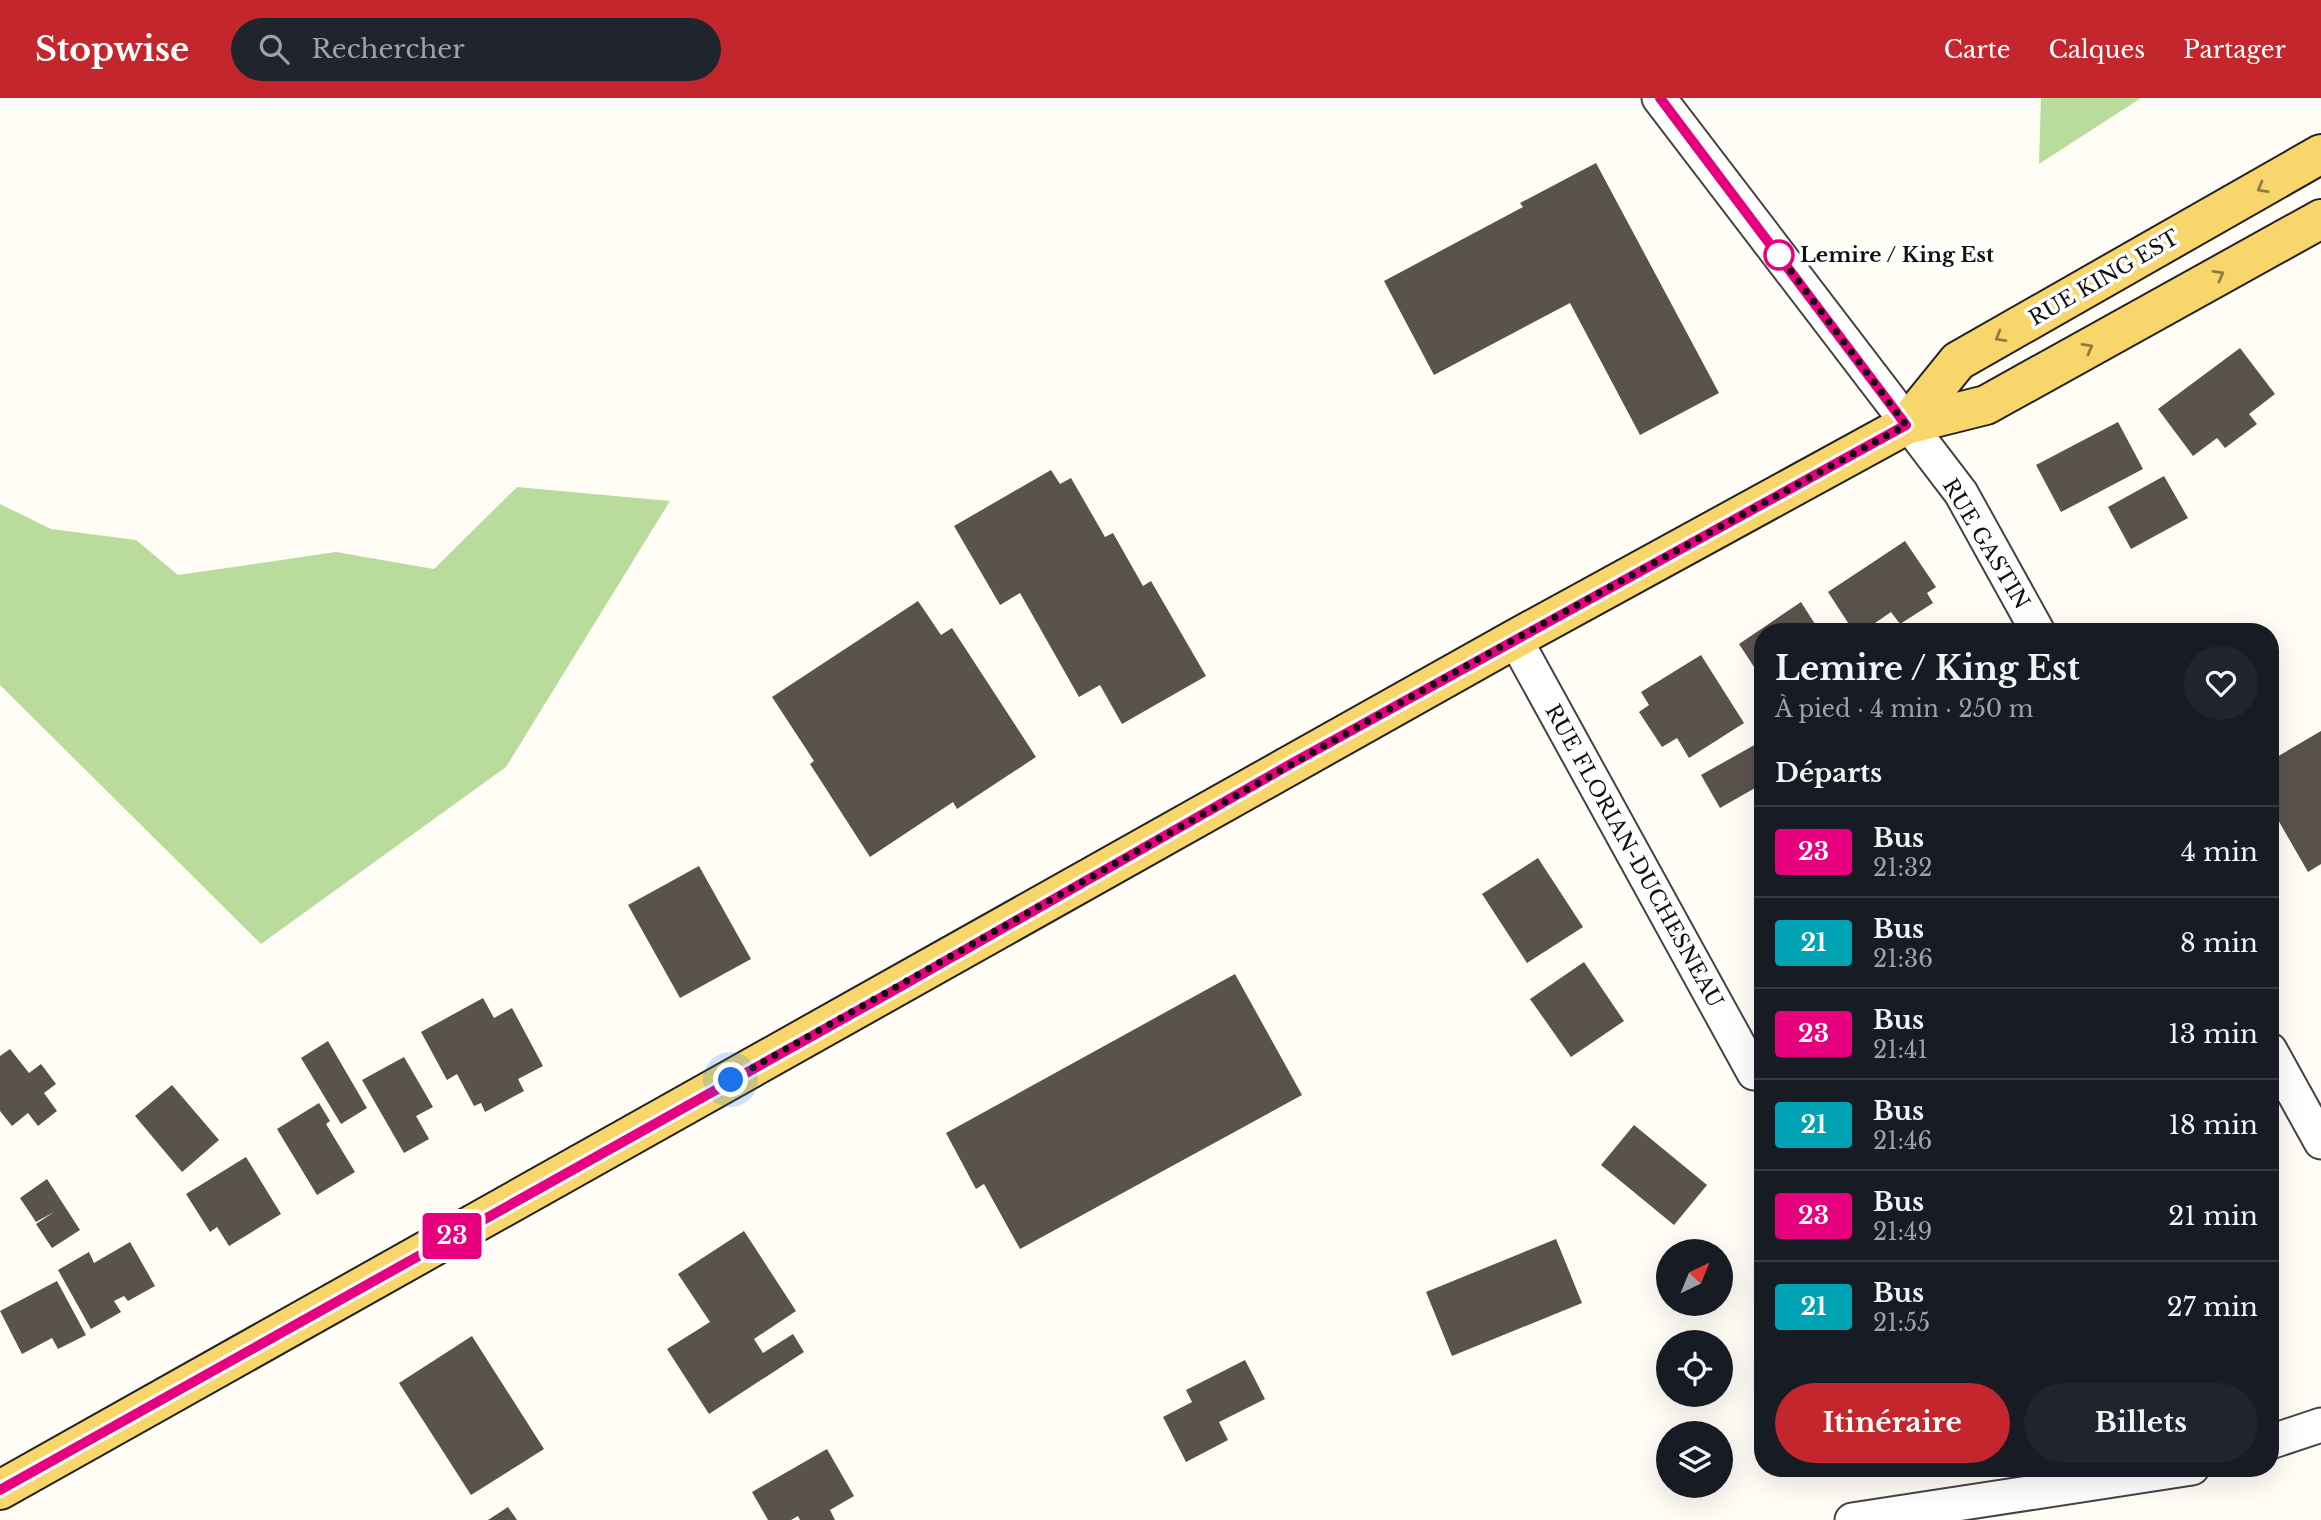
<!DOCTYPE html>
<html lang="fr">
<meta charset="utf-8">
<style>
:root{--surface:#171b24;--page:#20242c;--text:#f1f3f6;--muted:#9ea1a6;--line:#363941;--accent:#c4262e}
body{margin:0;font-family:"Libre Baskerville",serif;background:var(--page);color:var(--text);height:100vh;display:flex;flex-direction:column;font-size:26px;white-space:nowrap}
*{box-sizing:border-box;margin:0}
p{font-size:23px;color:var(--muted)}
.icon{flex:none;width:38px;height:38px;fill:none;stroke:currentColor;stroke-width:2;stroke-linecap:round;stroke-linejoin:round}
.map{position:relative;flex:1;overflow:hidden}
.sheet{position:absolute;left:1754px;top:525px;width:525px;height:854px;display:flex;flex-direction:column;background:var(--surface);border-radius:28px;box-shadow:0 7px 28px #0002}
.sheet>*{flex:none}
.badge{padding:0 14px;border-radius:5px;font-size:24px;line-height:46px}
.needle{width:46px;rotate:43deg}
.buttons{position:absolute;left:1656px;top:1141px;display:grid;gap:14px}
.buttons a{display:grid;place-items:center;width:77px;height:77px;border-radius:50%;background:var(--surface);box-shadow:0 7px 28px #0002;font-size:35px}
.you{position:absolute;width:35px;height:35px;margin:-18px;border:5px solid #fff;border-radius:50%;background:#1a73e8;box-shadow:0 0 0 10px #1a73e833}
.map>.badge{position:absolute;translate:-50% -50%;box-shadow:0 0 0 4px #fff}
h2{padding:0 21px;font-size:26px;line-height:63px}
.round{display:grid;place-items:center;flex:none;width:74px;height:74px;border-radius:37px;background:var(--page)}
.summary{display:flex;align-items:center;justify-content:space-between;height:119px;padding:0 21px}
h1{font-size:33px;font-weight:700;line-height:52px}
.action{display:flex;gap:14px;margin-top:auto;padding:14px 21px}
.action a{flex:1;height:80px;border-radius:42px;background:var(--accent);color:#fff;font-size:28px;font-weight:700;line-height:80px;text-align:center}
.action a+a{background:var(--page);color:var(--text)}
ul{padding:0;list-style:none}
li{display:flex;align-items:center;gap:21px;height:91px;padding:0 21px;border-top:2px solid var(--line)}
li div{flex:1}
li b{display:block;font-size:26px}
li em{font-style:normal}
li .badge{min-width:77px;font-weight:700;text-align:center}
header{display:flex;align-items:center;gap:42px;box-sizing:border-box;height:98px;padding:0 35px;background:var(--accent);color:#fff}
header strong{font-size:33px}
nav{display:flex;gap:38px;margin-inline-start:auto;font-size:24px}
.search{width:490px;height:63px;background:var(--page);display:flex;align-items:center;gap:18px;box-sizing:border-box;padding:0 24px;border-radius:38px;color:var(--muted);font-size:26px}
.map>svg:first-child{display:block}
</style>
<header>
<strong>Stopwise</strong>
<div class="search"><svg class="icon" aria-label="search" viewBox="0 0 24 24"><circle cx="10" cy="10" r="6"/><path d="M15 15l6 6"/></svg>Rechercher</div>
<nav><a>Carte</a><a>Calques</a><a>Partager</a></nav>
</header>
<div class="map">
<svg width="2321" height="1422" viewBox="0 0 2321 1422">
<rect width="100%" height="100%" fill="#fffdf5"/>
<g fill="#b9dc9c">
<polygon points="2041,0 2141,0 2039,66"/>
<polygon points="517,389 670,403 506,669 261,846 0,587 0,406 51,431 136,442 178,477 336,454 434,471"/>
</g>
<g fill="#5a524d">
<polygon points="1596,65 1719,295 1640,337 1570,205 1434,277 1384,183 1523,109 1520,105"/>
<polygon points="2240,250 2275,296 2249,316 2257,326 2225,350 2217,340 2193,358 2158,311"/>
<polygon points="2118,324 2143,371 2061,414 2036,367"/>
<polygon points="1051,372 1060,386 1071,380 1105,439 1113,435 1143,488 1151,483 1206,578 1122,626 1100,587 1079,599 1020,495 1000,507 954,428"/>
<polygon points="2164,378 2188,420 2131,451 2108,409"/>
<polygon points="1905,443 1936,489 1927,495 1933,505 1900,526 1891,514 1862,534 1854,534 1828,494"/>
<polygon points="918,503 941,537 952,530 1036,659 957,711 953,704 870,759 810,666 814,663 772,599"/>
<polygon points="1801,504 1820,534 1762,534 1762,581 1739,546"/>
<polygon points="1701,557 1744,625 1689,660 1677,640 1662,649 1639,614 1649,607 1641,594"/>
<polygon points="2321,633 2321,766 2308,774 2277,720 2270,724 2270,663"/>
<polygon points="1758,645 1762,652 1762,686 1720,710 1701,677"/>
<polygon points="1538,760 1583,829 1527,865 1482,796"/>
<polygon points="699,768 751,861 680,900 628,807"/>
<polygon points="1584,864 1624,923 1571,959 1530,901"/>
<polygon points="1235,876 1302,997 1020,1151 984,1086 976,1091 946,1035"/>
<polygon points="483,900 494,920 512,910 543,968 518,981 524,993 485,1014 481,1005 474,1008 457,976 447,982 421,934"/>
<polygon points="328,943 367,1010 341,1026 301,960"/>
<polygon points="10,951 29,975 41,966 56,986 44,995 57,1013 38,1028 28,1015 12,1028 0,1013 0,958"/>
<polygon points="404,959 433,1009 416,1018 429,1041 404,1055 362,982"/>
<polygon points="172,987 219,1042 182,1074 135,1018"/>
<polygon points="319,1005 330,1023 326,1026 355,1074 317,1097 277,1031"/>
<polygon points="1634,1027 1707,1087 1674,1127 1601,1067"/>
<polygon points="246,1059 281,1116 229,1148 217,1129 210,1134 186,1096"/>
<polygon points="47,1081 80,1132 52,1150 36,1126 54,1114 36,1124 20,1100"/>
<polygon points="744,1133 796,1213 754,1241 763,1255 793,1236 804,1254 709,1316 667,1251 710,1224 678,1176"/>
<polygon points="1556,1141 1582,1205 1452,1258 1426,1194"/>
<polygon points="130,1144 155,1188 128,1203 124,1198 114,1203 121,1214 91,1231 58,1172 89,1154 94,1165"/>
<polygon points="57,1183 86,1237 58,1251 52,1240 22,1256 0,1213"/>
<polygon points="472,1238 544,1351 471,1397 399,1285"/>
<polygon points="1245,1262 1265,1301 1219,1324 1228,1342 1186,1364 1163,1319 1192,1304 1186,1292"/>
<polygon points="827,1351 854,1398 830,1412 835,1422 800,1422 798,1418 791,1422 768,1422 752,1394"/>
<polygon points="508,1409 517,1422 488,1422"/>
</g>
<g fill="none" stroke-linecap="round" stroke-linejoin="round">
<g stroke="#444" stroke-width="37">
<g id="street">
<polyline points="1659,0 1961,395 2038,534"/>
<polyline points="1515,541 1754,975"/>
<polyline points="2270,952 2321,1044"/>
<polyline points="2270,1344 2321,1327"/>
<polyline points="1852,1422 2192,1370"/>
</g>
</g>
<g stroke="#222" stroke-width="42">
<g id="primary">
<polyline points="1906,327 1958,263 2321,56"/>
<polyline points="0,1392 1515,541 1906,327 1986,307 2321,121"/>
</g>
</g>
<use href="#street" stroke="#fff" stroke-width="33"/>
<use href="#primary" stroke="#f9d66b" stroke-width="38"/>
</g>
<defs><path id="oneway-chevron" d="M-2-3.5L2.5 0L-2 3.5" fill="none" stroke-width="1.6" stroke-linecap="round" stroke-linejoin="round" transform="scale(1.75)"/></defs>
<g stroke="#917d42">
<use href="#oneway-chevron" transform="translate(2262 90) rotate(150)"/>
<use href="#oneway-chevron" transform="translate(2219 177) rotate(-29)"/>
<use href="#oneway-chevron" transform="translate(2000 239) rotate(150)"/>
<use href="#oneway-chevron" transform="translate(2088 250) rotate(-29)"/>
</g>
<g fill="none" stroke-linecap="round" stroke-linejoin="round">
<g stroke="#fff" stroke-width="16">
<polyline id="line" points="0,1392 898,890 1296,663 1906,327 1660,0"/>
</g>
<use href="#line" stroke="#e6007e" stroke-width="10"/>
<polyline stroke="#111" stroke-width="7" stroke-dasharray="0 12.6" points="731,982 1466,568 1906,327 1779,157"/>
</g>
<circle fill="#fff" stroke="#e6007e" stroke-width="3.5" cx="1779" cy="157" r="14"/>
<g text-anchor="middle" stroke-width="7" stroke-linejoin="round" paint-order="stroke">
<g font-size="21" font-weight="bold" fill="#111" stroke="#fff" text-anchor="start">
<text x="1800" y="164">Lemire / King Est</text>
</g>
<g font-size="21" fill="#111" stroke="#fff">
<text transform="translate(2104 180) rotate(-30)" y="7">RUE KING EST</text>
<text transform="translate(1986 446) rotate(59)" y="7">RUE GASTIN</text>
<text transform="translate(1634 758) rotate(61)" y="7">RUE FLORIAN-DUCHESNEAU</text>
</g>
</g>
</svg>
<div class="buttons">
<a><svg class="needle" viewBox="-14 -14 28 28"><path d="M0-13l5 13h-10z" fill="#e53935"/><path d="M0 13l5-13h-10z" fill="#9ea1a6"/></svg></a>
<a><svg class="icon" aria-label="locate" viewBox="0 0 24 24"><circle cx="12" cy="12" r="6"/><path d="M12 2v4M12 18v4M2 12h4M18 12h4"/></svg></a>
<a><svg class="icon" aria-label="layers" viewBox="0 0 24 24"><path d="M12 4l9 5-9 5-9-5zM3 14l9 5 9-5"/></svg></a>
</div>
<div class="you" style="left:731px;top:982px"></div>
<b class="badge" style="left:452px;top:1138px;background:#e6007e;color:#fff">23</b>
<section class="sheet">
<div class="summary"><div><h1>Lemire / King Est</h1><p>À pied · 4 min · 250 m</p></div><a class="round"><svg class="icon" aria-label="heart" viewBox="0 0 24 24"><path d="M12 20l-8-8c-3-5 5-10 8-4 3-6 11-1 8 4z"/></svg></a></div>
<h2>Départs</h2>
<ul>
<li><span class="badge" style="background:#e6007e;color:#fff">23</span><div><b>Bus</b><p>21:32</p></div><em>4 min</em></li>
<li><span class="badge" style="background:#00a3b4;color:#fff">21</span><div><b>Bus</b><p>21:36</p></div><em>8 min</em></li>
<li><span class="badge" style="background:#e6007e;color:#fff">23</span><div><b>Bus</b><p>21:41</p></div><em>13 min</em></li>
<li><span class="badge" style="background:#00a3b4;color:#fff">21</span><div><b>Bus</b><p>21:46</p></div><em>18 min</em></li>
<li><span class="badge" style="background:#e6007e;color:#fff">23</span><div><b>Bus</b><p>21:49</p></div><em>21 min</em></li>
<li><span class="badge" style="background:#00a3b4;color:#fff">21</span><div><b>Bus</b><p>21:55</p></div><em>27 min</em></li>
</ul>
<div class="action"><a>Itinéraire</a><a>Billets</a></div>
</section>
</div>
